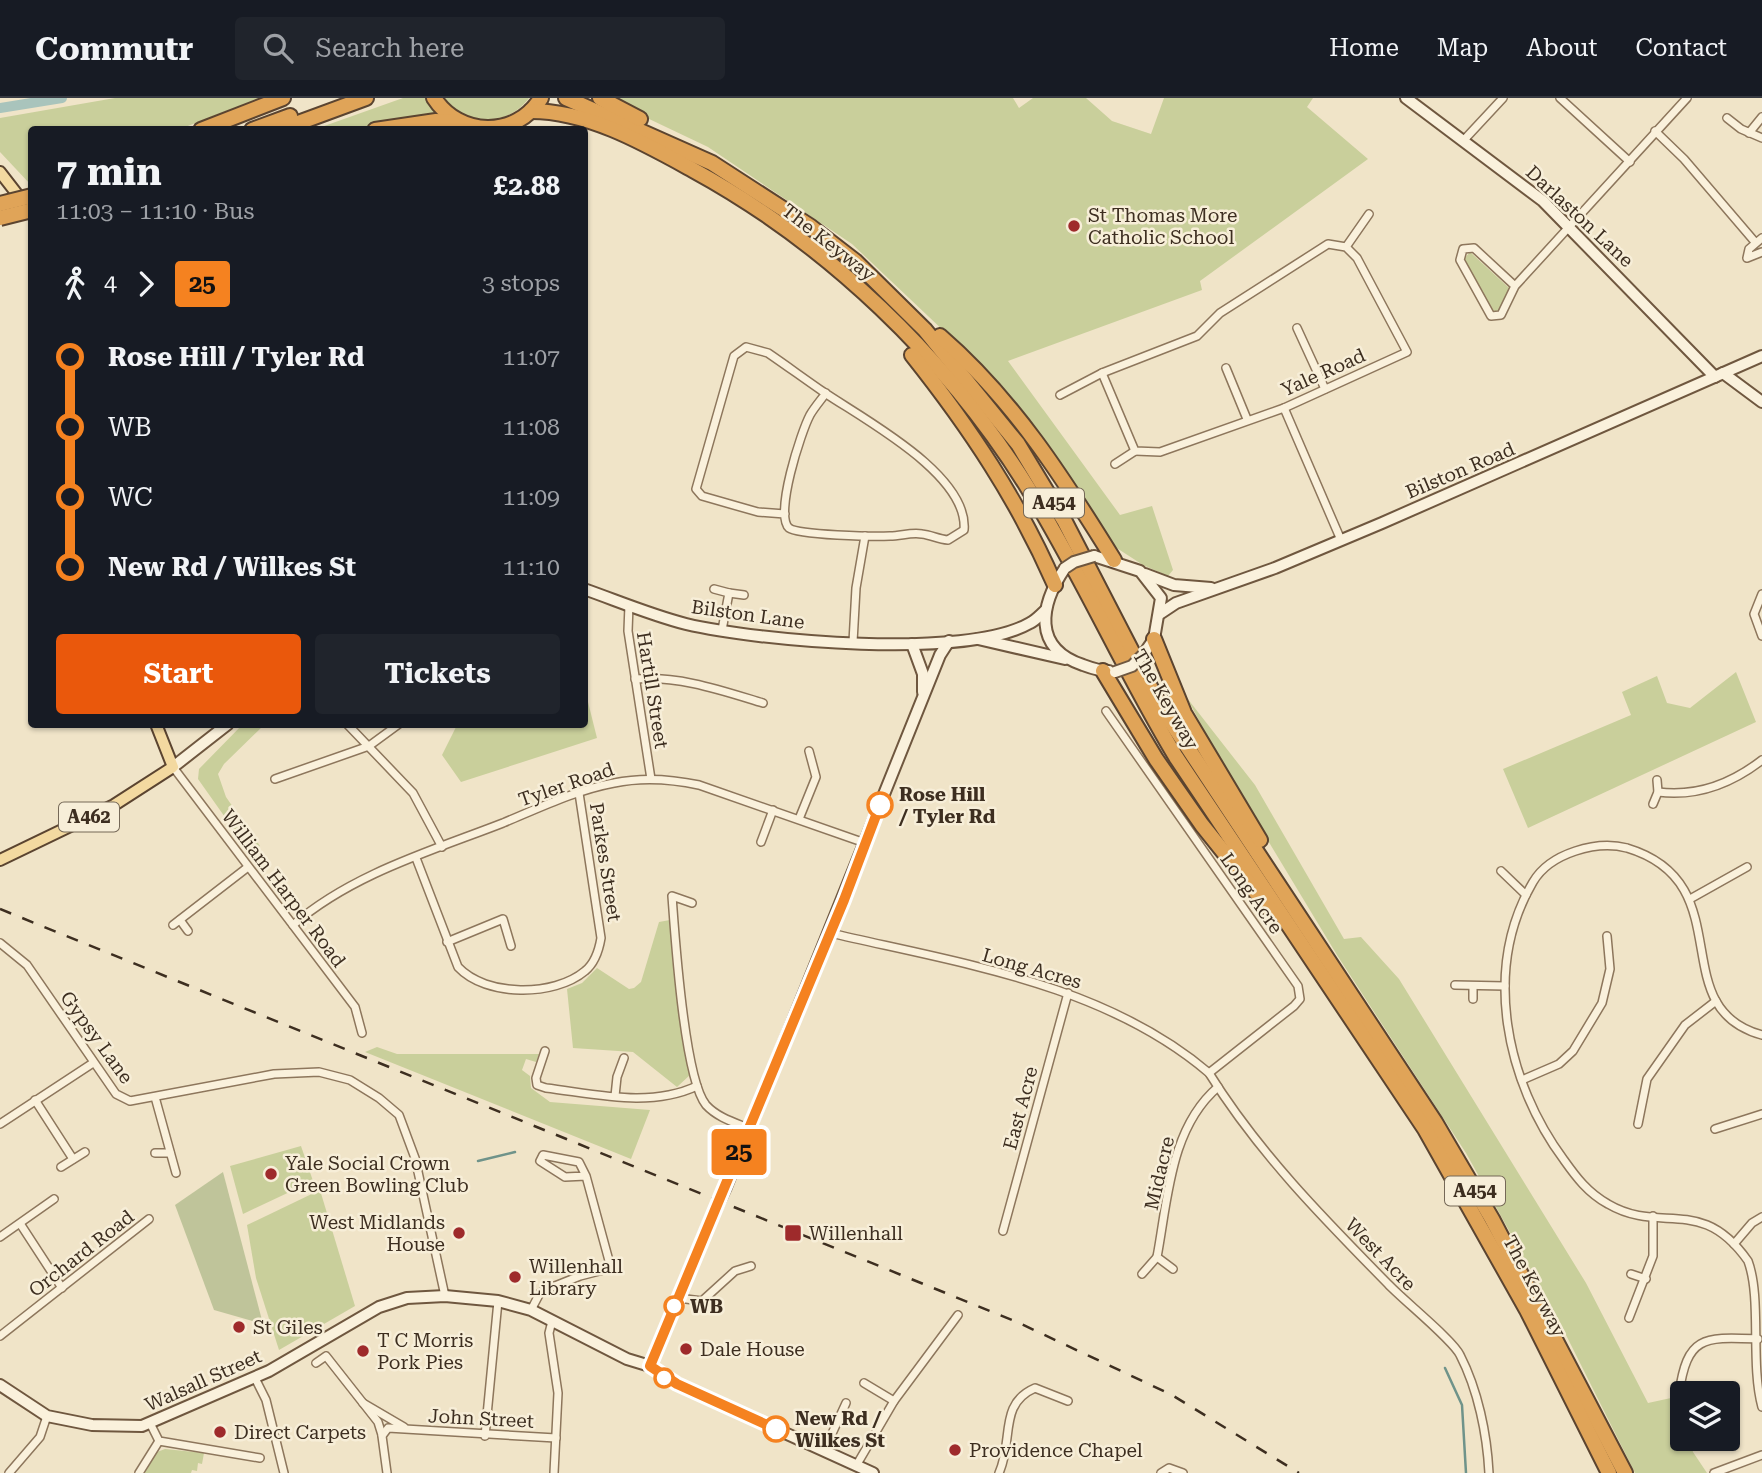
<!DOCTYPE html>
<meta charset="utf-8">
<style>
:root{--surface:#171b24;--page:#20242c;--text:#f1f3f6;--muted:#9ea1a6;--line:#363941;--accent:#ea580c}
body{margin:0;font-family:"Roboto Serif",serif;background:var(--page);color:var(--text);height:100vh;display:flex;flex-direction:column;font-size:26px;white-space:nowrap}
*{box-sizing:border-box;margin:0}
p{font-size:23px;color:var(--muted)}
.icon{flex:none;width:38px;height:38px;fill:none;stroke:currentColor;stroke-width:2;stroke-linecap:round;stroke-linejoin:round}
.map{position:relative;flex:1;overflow:hidden}
.drawer{position:absolute;left:28px;top:28px;width:560px;height:602px;display:flex;flex-direction:column;background:var(--surface);border-radius:7px;box-shadow:0 2px 5px #0004}
.drawer>*{flex:none}
.badge{padding:0 14px;border-radius:5px;font-size:24px;line-height:46px}
.controls{position:absolute;left:1670px;top:1283px;display:grid;gap:14px}
.controls a{display:grid;place-items:center;width:70px;height:70px;border-radius:7px;background:var(--surface);box-shadow:0 2px 5px #0004;font-size:35px}
.map>.badge{position:absolute;translate:-50% -50%;box-shadow:0 0 0 4px #fff}
.legs{display:flex;align-items:center;gap:10px;height:77px;padding:0 28px;font-size:23px}
.legs p{margin-inline-start:auto}
.overview{display:flex;align-items:center;justify-content:space-between;height:119px;padding:0 28px}
h1{font-size:38px;font-weight:700;line-height:52px}
.primary-button{display:flex;gap:14px;margin-top:auto;padding:14px 28px}
.primary-button a{flex:1;height:80px;border-radius:7px;background:var(--accent);color:#fff;font-size:28px;font-weight:700;line-height:80px;text-align:center}
.primary-button a+a{background:var(--page);color:var(--text)}
ul{padding:0 28px;list-style:none}
li{display:flex;align-items:center;gap:24px;height:70px;font-size:26px}
li i{display:grid;place-items:center;width:10px;height:100%;margin:0 9px;background:currentColor}
li i::after{content:'';width:18px;height:18px;margin:-9px;border:5px solid;border-radius:50%;background:var(--surface)}
li p{margin-inline-start:auto}
li:first-child i{background:linear-gradient(#0000 50%,currentColor 0)}
li:last-child i{background:linear-gradient(currentColor 50%,#0000 0)}
header{display:flex;align-items:center;gap:42px;box-sizing:border-box;height:98px;padding:0 35px;background:var(--surface);border-bottom:2px solid var(--line)}
header strong{font-size:33px}
nav{display:flex;gap:38px;margin-inline-start:auto;font-size:24px}
.search{width:490px;height:63px;background:var(--page);display:flex;align-items:center;gap:18px;box-sizing:border-box;padding:0 24px;border-radius:7px;color:var(--muted);font-size:26px}
.map>svg:first-child{display:block}
</style>
<header>
<strong>Commutr</strong>
<div class="search"><svg class="icon" aria-label="search" viewBox="0 0 24 24"><circle cx="10" cy="10" r="6"/><path d="M15 15l6 6"/></svg>Search here</div>
<nav><a>Home</a><a>Map</a><a>About</a><a>Contact</a></nav>
</header>
<div class="map">
<svg width="1762" height="1375" viewBox="0 0 1762 1375">
<rect width="100%" height="100%" fill="#f0e4c8"/>
<g fill="#c9cf9b">
<polygon points="115,0 260,0 180,31 32,32 31,87 0,54 0,20"/>
<polygon points="403,0 427,0 446,20 412,20 361,31 313,32"/>
<path d="M 443,0 L 529,0 C 507,30 465,27 443,0 Z"/>
<polygon points="605,0 1013,0 1019,10 1033,0 1086,0 1112,23 1151,36 1164,0 1313,0 1307,9 1368,61 1200,183 1202,192 1008,263 1120,417 1152,408 1173,472 1168,478 1143,467 1112,447 967,255 852,146 708,49"/>
<polygon points="1470,154 1509,190 1499,214 1491,212 1464,161"/>
<polygon points="1736,574 1756,624 1528,730 1503,671 1631,617 1622,594 1657,578 1667,605 1690,610"/>
<polygon points="585,592 597,640 461,684 442,657 457,627 584,626"/>
<polygon points="1187,600 1255,687 1344,841 1361,839 1399,881 1586,1185 1648,1305 1671,1300 1681,1309 1682,1340 1690,1341 1693,1354 1707,1375 1635,1375 1557,1219 1466,1055 1337,857 1226,673"/>
<polygon points="243,626 264,627 224,666 218,676 226,699 260,748 251,756 198,681 199,671"/>
<polygon points="670,822 673,866 691,976 677,989 633,954 573,950 567,891 582,885 597,870 629,891 634,890 641,884 659,824"/>
<polygon points="377,949 397,956 539,956 536,964 526,961 522,972 530,978 531,990 550,1004 650,1012 631,1061 365,954"/>
<polygon points="301,1048 313,1083 243,1116 230,1068"/>
<polygon points="320,1092 355,1208 279,1252 256,1180 247,1127"/>
<polygon points="165,1351 204,1355 202,1366 198,1365 197,1373 192,1372 191,1375 144,1375 157,1354"/>
</g>
<polygon fill="#bfc49a" points="223,1074 263,1226 214,1212 175,1107"/>
<g fill="none" stroke-linecap="round" stroke-linejoin="round">
<g stroke="#6f938a" stroke-width="2.5">
<polyline points="478,1063 515,1054"/>
<polyline points="1445,1270 1462,1307 1466,1375"/>
</g>
<polyline stroke="#a9c4bc" stroke-width="10" points="0,10 62,0"/>
<g stroke="#8d765c" stroke-width="10">
<g id="street">
<polyline points="1560,0 1630,64"/>
<polyline points="1727,20 1741,31 1762,40"/>
<polyline points="1655,33 1684,61 1755,144"/>
<polyline points="1749,35 1762,19"/>
<polyline points="1463,43 1503,0"/>
<polyline points="1762,140 1749,151 1747,160 1762,154"/>
<polygon points="1328,146 1346,149 1357,160 1407,254 1284,310 1160,354 1135,353 1102,275 1197,238 1220,215"/>
<polyline points="1346,149 1369,116"/>
<polyline points="1515,188 1474,150 1463,151 1460,162 1491,218 1501,217 1515,188 1687,0"/>
<polyline points="1297,230 1325,291"/>
<polyline points="1226,270 1247,321"/>
<polyline points="1060,297 1102,275"/>
<polyline points="1284,310 1341,442"/>
<polyline points="1115,366 1135,353"/>
<path d="M 785,416 L 758,414 L 702,398 L 696,391 L 734,258 L 746,249 L 768,255 C 787,268 806,282 825,295 C 865,322 969,377 964,432 L 948,442 C 938,441 931,437 922,436 C 911,434 901,438 890,438 C 875,439 798,437 789,430 C 774,417 801,334 810,317 C 814,310 820,303 826,295"/>
<polyline points="714,491 729,495 722,532"/>
<polyline points="729,495 744,497"/>
<polyline points="1762,496 1754,516 1762,538"/>
<polyline points="629,507 628,533 651,681"/>
<polyline points="853,544 856,490 865,438"/>
<path d="M 635,581 C 681,578 720,592 763,605"/>
<polyline points="1106,613 1298,888 1300,901 1294,908 1209,975"/>
<polyline points="347,626 413,695 442,749"/>
<polyline points="173,669 355,909 362,935"/>
<polyline points="275,681 369,648 399,626"/>
<path d="M 1658,694 C 1697,699 1731,686 1762,662"/>
<polyline points="1653,706 1658,694 1657,682"/>
<polyline points="799,721 816,679 809,653"/>
<polyline points="761,744 773,712"/>
<path d="M 416,760 L 458,869 C 486,899 554,899 585,873 C 595,865 599,852 601,840 L 579,695"/>
<polyline points="1501,773 1526,797"/>
<polyline points="1690,801 1747,769"/>
<path d="M 692,805 L 672,798 C 675,838 684,980 706,1007 C 717,1019 733,1024 748,1030"/>
<polyline points="180,822 188,833"/>
<polyline points="173,827 248,769"/>
<path d="M 293,827 C 352,776 431,753 503,725 C 539,710 576,692 614,685 C 642,679 671,681 699,687 L 865,745"/>
<path d="M 830,835 C 959,865 1105,886 1209,975 C 1258,1054 1323,1120 1388,1186 C 1403,1202 1453,1242 1460,1257 C 1478,1292 1487,1336 1489,1375"/>
<polyline points="447,844 503,821 511,848"/>
<polyline points="0,845 27,867 116,996 130,1003 274,976 319,974 350,982 379,1000 399,1017 415,1060 445,1198"/>
<polyline points="1455,887 1505,888"/>
<polyline points="1473,888 1473,901"/>
<path d="M 1762,937 C 1662,910 1743,785 1627,750 C 1597,742 1550,755 1533,784 C 1482,871 1506,984 1564,1062 C 1576,1079 1588,1095 1608,1106 C 1661,1137 1701,1096 1748,1163 C 1762,1201 1750,1265 1762,1309"/>
<path d="M 545,953 L 536,980 L 537,987 L 546,990 C 596,996 650,1010 697,988"/>
<polyline points="1522,982 1559,966 1573,953 1602,905 1610,871 1607,838"/>
<polyline points="615,998 617,979 624,960"/>
<polyline points="155,999 176,1075"/>
<polyline points="35,1002 73,1061"/>
<polyline points="0,1026 93,965"/>
<polyline points="1638,1026 1647,981 1685,927 1716,903"/>
<polyline points="1715,1031 1762,1016"/>
<polyline points="155,1055 170,1055"/>
<polyline points="61,1069 85,1054"/>
<polyline points="21,1127 62,1190"/>
<polyline points="1003,1133 1068,895"/>
<polyline points="0,1139 54,1101"/>
<polyline points="1734,1146 1752,1125 1762,1119"/>
<path d="M 1173,1171 L 1157,1159 C 1168,1101 1170,1030 1218,989"/>
<polyline points="1142,1176 1157,1159"/>
<polyline points="1631,1176 1646,1181"/>
<polyline points="678,1200 702,1203 735,1173 751,1168"/>
<polyline points="531,1212 540,1195 545,1192 580,1178 611,1170 586,1078 565,1079 540,1063 543,1057 579,1064 586,1078"/>
<polyline points="1629,1220 1653,1158 1653,1118"/>
<polyline points="552,1223 549,1235 558,1295 554,1375"/>
<polyline points="0,1238 149,1121"/>
<polyline points="316,1265 326,1258 378,1324 382,1337"/>
<polyline points="255,1280 266,1302 284,1375"/>
<polyline points="864,1285 894,1303"/>
<path d="M 1679,1296 C 1687,1237 1704,1239 1758,1241"/>
<polyline points="363,1305 404,1329"/>
<polyline points="150,1325 159,1343 260,1360"/>
<polyline points="485,1338 498,1203"/>
<polyline points="824,1353 846,1305"/>
<polyline points="856,1368 894,1303 958,1217"/>
<polyline points="9,1375 40,1339 47,1318"/>
<polyline points="139,1375 159,1343"/>
<polyline points="387,1375 382,1338 388,1330 556,1340"/>
<path d="M 999,1375 C 1014,1342 998,1306 1035,1290 L 1068,1303"/>
<polyline points="1161,1375 1169,1370 1183,1375"/>
<polyline points="1714,1375 1762,1357"/>
</g>
</g>
<g stroke="#6f573f" stroke-width="14">
<g id="secondary">
<polyline points="1406,0 1543,103 1715,279"/>
<polyline points="1723,275 1762,304"/>
<polyline points="1094,458 1140,473 1161,500 1154,541 1143,557"/>
<path d="M 1065,470 C 1040,507 1032,550 1083,567 C 1091,570 1100,573 1109,573"/>
<polyline points="1145,476 1174,487 1211,490"/>
<path d="M 584,491 C 618,503 651,517 686,526 C 758,543 966,562 1030,525 C 1036,522 1041,516 1046,512"/>
<polyline points="1161,515 1176,505 1275,470 1382,425 1762,258"/>
<polyline points="978,541 1065,561"/>
<polyline points="912,546 923,576 923,594"/>
<polyline points="173,669 228,626"/>
<polyline points="726,1089 940,557 949,543"/>
<polyline points="650,1268 677,1286 873,1375"/>
<polyline points="650,1268 710,1123"/>
<polyline points="0,1287 47,1318 92,1327 142,1328 269,1273 379,1209 407,1200 445,1198 498,1203 531,1212 627,1261 650,1268"/>
</g>
</g>
<g stroke="#5b4430" stroke-width="14">
<g id="primary">
<polyline points="0,74 24,105"/>
<polyline points="0,762 114,707 173,669 156,626"/>
</g>
</g>
<g stroke="#5b4430" stroke-width="18">
<g id="highway">
<path d="M 434,0 C 459,39 516,41 541,0"/>
<polyline points="566,0 712,65 811,129 855,163 925,232 1018,346 1065,424 1159,606 1435,1024 1492,1121 1625,1375"/>
<polyline points="600,0 640,21"/>
<path d="M 531,13 C 588,13 644,45 693,72 C 827,145 948,261 1028,390 C 1082,477 1123,571 1176,659 L 1425,1031 L 1527,1212 L 1609,1375"/>
<polyline points="201,32 283,0"/>
<polyline points="252,32 290,18"/>
<polyline points="279,32 366,0"/>
<polyline points="375,32 436,23 458,24"/>
<path d="M 940,238 C 1013,301 1064,381 1114,462"/>
<path d="M 912,257 C 970,330 1018,402 1055,487"/>
<polyline points="1154,541 1184,615 1260,742"/>
<polyline points="1103,573 1156,661 1202,727 1271,813"/>
</g>
</g>
<use href="#street" stroke="#faf1dc" stroke-width="7"/>
<use href="#secondary" stroke="#faf1dc" stroke-width="10"/>
<use href="#primary" stroke="#f3d9a0" stroke-width="10"/>
<use href="#highway" stroke="#e0a458" stroke-width="14"/>
<polyline stroke="#3d2e20" stroke-width="2.5" stroke-dasharray="12 12" stroke-linecap="butt" points="0,811 1017,1224 1172,1297 1299,1375"/>
<g stroke="#6f573f" stroke-width="14" stroke-linecap="butt">
<g id="secondary-bridge">
<polyline points="1065,470 1074,464 1094,458"/>
<polyline points="1115,574 1132,568 1143,557"/>
<polyline points="710,1123 726,1089"/>
</g>
</g>
<g stroke="#5b4430" stroke-width="18" stroke-linecap="butt">
<g id="highway-bridge">
<polyline points="0,106 32,98"/>
<polyline points="0,120 32,112"/>
</g>
</g>
<use href="#secondary-bridge" stroke="#faf1dc" stroke-width="10"/>
<use href="#highway-bridge" stroke="#e0a458" stroke-width="14"/>
</g>
<g fill="none" stroke-linecap="round" stroke-linejoin="round">
<g stroke="#fff" stroke-width="16">
<polyline id="line-1" points="776,1331 677,1286 650,1268 844,802 880,707"/>
</g>
<use href="#line-1" stroke="#f58220" stroke-width="10"/>
</g>
<g fill="#9e2a2b" stroke="#f7eed8" stroke-width="2.5">
<circle cx="1074" cy="128" r="7"/>
<circle cx="271" cy="1076" r="7"/>
<circle cx="459" cy="1135" r="7"/>
<rect x="784" y="1126" width="18" height="18" rx="3.5"/>
<circle cx="515" cy="1179" r="7"/>
<circle cx="239" cy="1229" r="7"/>
<circle cx="686" cy="1251" r="7"/>
<circle cx="363" cy="1253" r="7"/>
<circle cx="220" cy="1334" r="7"/>
<circle cx="955" cy="1352" r="7"/>
</g>
<g fill="#fff" stroke="#f58220" stroke-width="3.5">
<circle cx="880" cy="707" r="12"/>
<circle cx="674" cy="1208" r="9"/>
<circle cx="664" cy="1280" r="9"/>
<circle cx="776" cy="1331" r="12"/>
</g>
<g text-anchor="middle" stroke-width="5" stroke-linejoin="round" paint-order="stroke">
<g fill="#f7eed8" stroke="#756857" stroke-width="2">
<rect x="1024" y="390.5" width="60" height="29" rx="5"/>
<rect x="59" y="704.5" width="60" height="29" rx="5"/>
<rect x="1445" y="1078.5" width="60" height="29" rx="5"/>
</g>
<g font-size="18" font-weight="bold" fill="#3d2e20">
<text x="1054" y="411">A454</text>
<text x="89" y="725">A462</text>
<text x="1475" y="1099">A454</text>
</g>
<g font-size="19" fill="#3d2e20" stroke="#f7eed8" text-anchor="start">
<text x="1088" y="124">St Thomas More<tspan x="1088" dy="22">Catholic School</tspan></text>
<text x="285" y="1072">Yale Social Crown<tspan x="285" dy="22">Green Bowling Club</tspan></text>
<text x="445" y="1131" text-anchor="end">West Midlands<tspan x="445" dy="22">House</tspan></text>
<text x="809" y="1142">Willenhall</text>
<text x="529" y="1175">Willenhall<tspan x="529" dy="22">Library</tspan></text>
<text x="253" y="1236">St Giles</text>
<text x="377" y="1249">T C Morris<tspan x="377" dy="22">Pork Pies</tspan></text>
<text x="700" y="1258">Dale House</text>
<text x="234" y="1341">Direct Carpets</text>
<text x="969" y="1359">Providence Chapel</text>
</g>
<g font-size="19" fill="#3d2e20" stroke="#f7eed8">
<text transform="translate(1580 118) rotate(43)" y="7">Darlaston Lane</text>
<text transform="translate(829 144) rotate(38)" y="7">The Keyway</text>
<text transform="translate(1323 274) rotate(-24)" y="7">Yale Road</text>
<text transform="translate(1460 372) rotate(-23)" y="7">Bilston Road</text>
<text transform="translate(748 516) rotate(8)" y="7">Bilston Lane</text>
<text transform="translate(653 592) rotate(81)" y="7">Hartill Street</text>
<text transform="translate(1166 601) rotate(60)" y="7">The Keyway</text>
<text transform="translate(566 686) rotate(-19)" y="7">Tyler Road</text>
<text transform="translate(606 764) rotate(81)" y="7">Parkes Street</text>
<text transform="translate(284 790) rotate(53)" y="7">William Harper Road</text>
<text transform="translate(1252 795) rotate(55)" y="7">Long Acre</text>
<text transform="translate(1032 870) rotate(16)" y="7">Long Acres</text>
<text transform="translate(97 939) rotate(54)" y="7">Gypsy Lane</text>
<text transform="translate(1020 1010) rotate(-75)" y="7">East Acre</text>
<text transform="translate(1159 1075) rotate(-77)" y="7">Midacre</text>
<text transform="translate(81 1155) rotate(-38)" y="7">Orchard Road</text>
<text transform="translate(1381 1156) rotate(46)" y="7">West Acre</text>
<text transform="translate(1535 1188) rotate(62)" y="7">The Keyway</text>
<text transform="translate(203 1282) rotate(-24)" y="7">Walsall Street</text>
<text transform="translate(481 1320) rotate(3)" y="7">John Street</text>
</g>
<g font-size="19" font-weight="bold" fill="#3d2e20" stroke="#f7eed8" text-anchor="start">
<text x="899" y="703">Rose Hill<tspan x="899" dy="22">/ Tyler Rd</tspan></text>
<text x="690" y="1215">WB</text>
<text x="795" y="1327">New Rd /<tspan x="795" dy="22">Wilkes St</tspan></text>
</g>
</g>
</svg>
<div class="controls">
<a><svg class="icon" aria-label="layers" viewBox="0 0 24 24"><path d="M12 4l9 5-9 5-9-5zM3 14l9 5 9-5"/></svg></a>
</div>
<b class="badge" style="left:739px;top:1054px;background:#f58220;color:#111">25</b>
<section class="drawer">
<div class="overview"><div><h1>7 min</h1><p>11:03 – 11:10 · Bus</p></div><b>£2.88</b></div>
<div class="legs"><svg class="icon" aria-label="walk" viewBox="0 0 24 24"><circle cx="13" cy="4" r="2"/><path d="M13 8l-2 6 4 7M11 14l-3 7M7 12l3-4h3l4 4"/></svg>4<svg class="icon" aria-label="forward" viewBox="0 0 24 24"><path d="M9 5l7 7-7 7"/></svg><b class="badge" style="background:#f58220;color:#111">25</b><p>3 stops</p></div>
<ul>
<li><i style="color:#f58220"></i><b>Rose Hill / Tyler Rd</b><p>11:07</p></li>
<li><i style="color:#f58220"></i><span>WB</span><p>11:08</p></li>
<li><i style="color:#f58220"></i><span>WC</span><p>11:09</p></li>
<li><i style="color:#f58220"></i><b>New Rd / Wilkes St</b><p>11:10</p></li>
</ul>
<div class="primary-button"><a>Start</a><a>Tickets</a></div>
</section>
</div>
